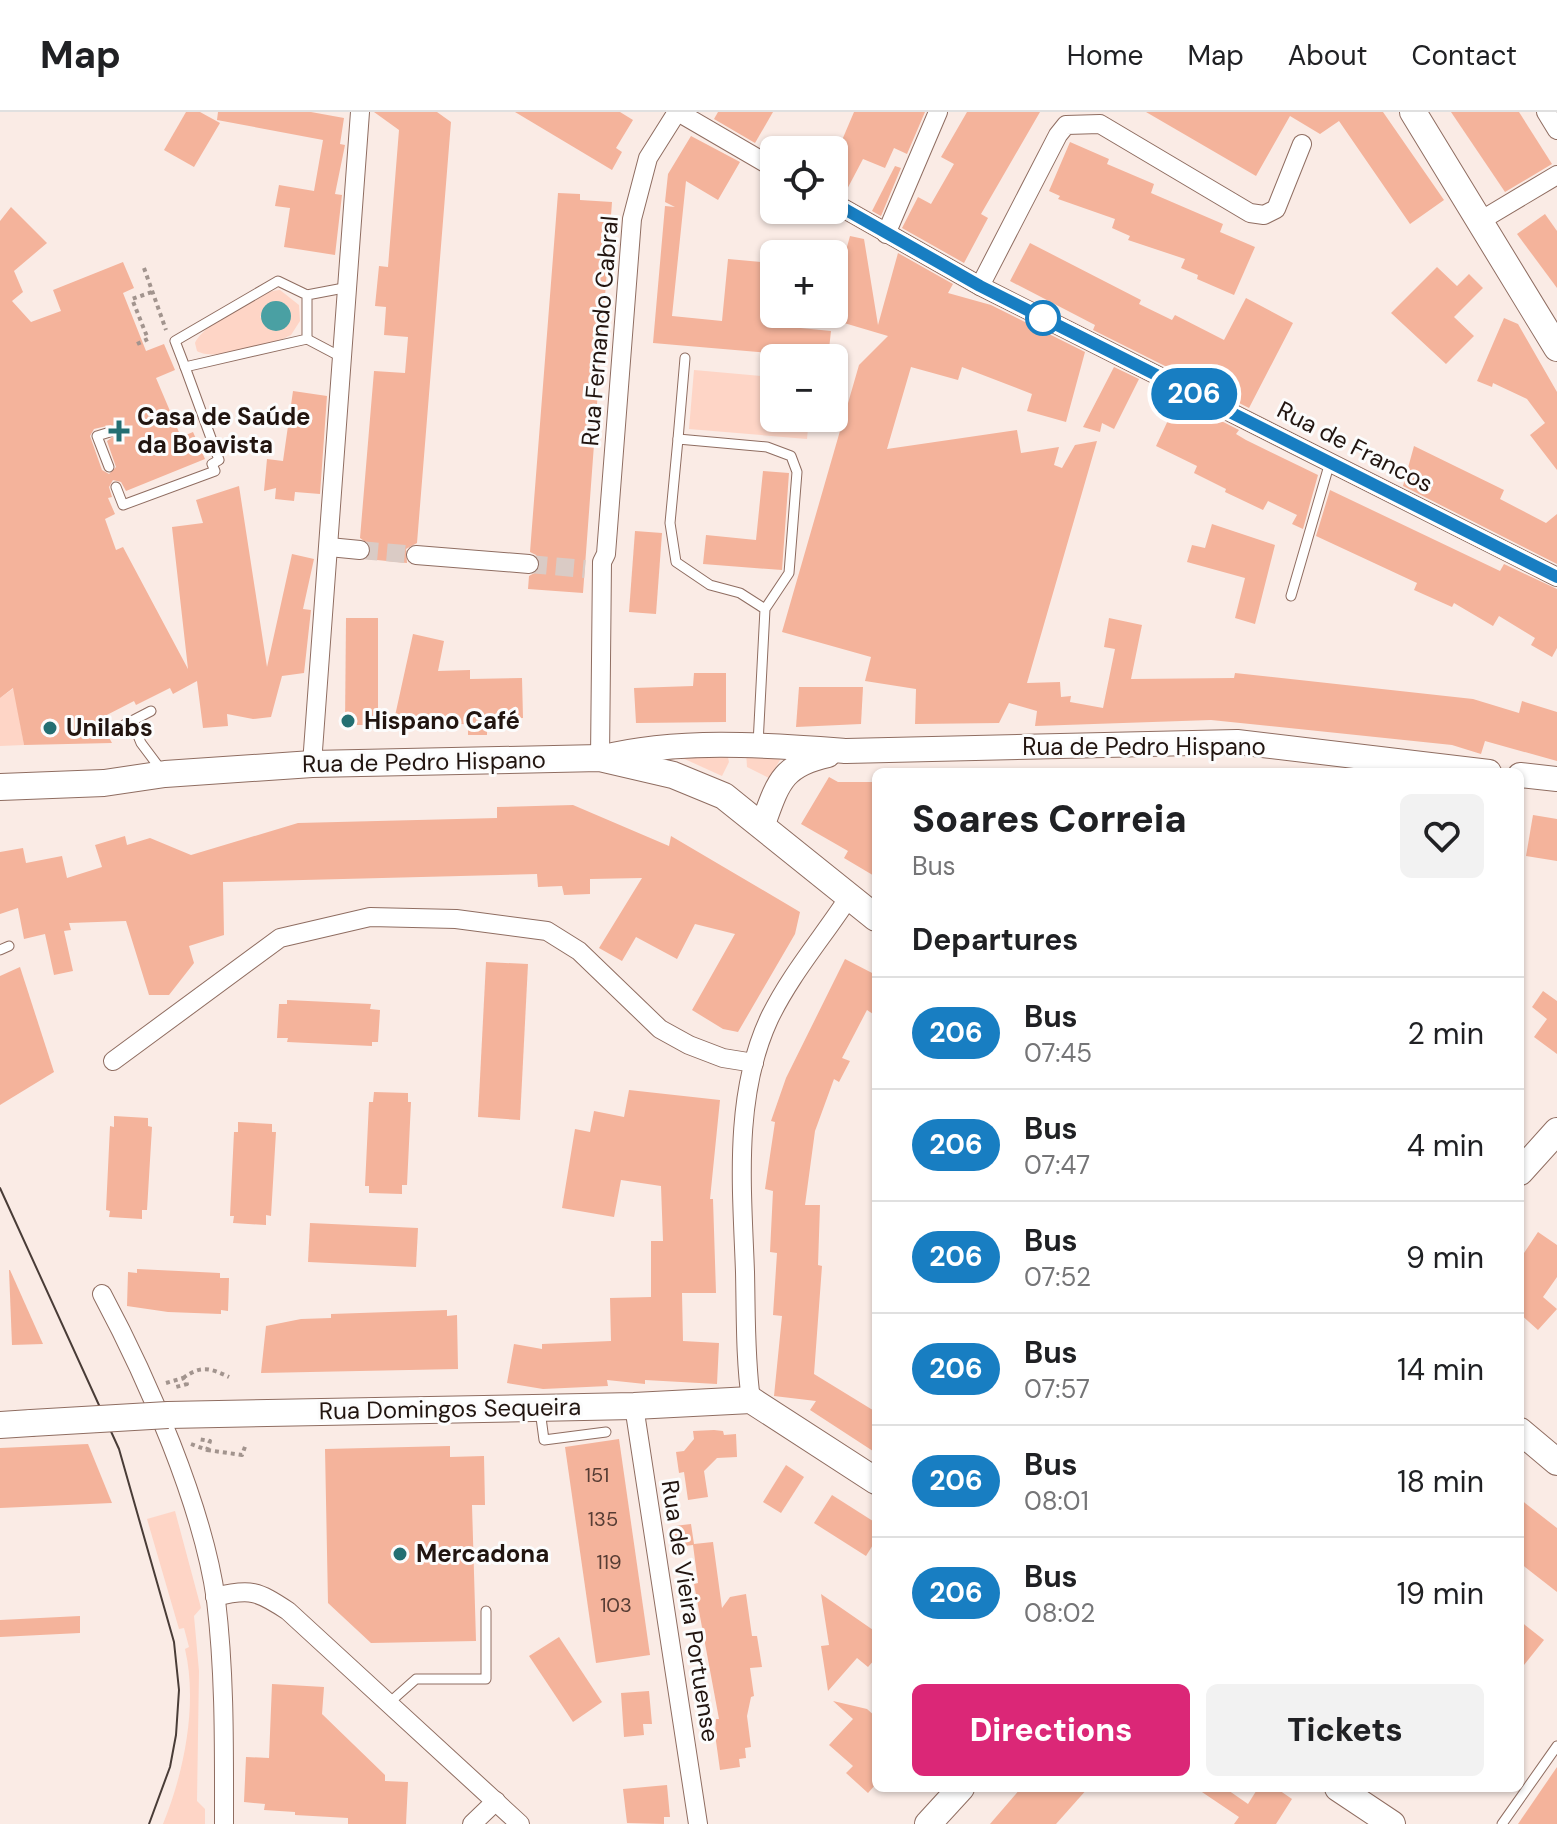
<!DOCTYPE html>
<meta charset="utf-8">
<style>
:root{--surface:#fff;--page:#f2f2f2;--text:#202124;--muted:#757577;--line:#e0e0e0;--accent:#db2777}
body{margin:0;font-family:"DM Sans",sans-serif;background:var(--page);color:var(--text);height:100vh;display:flex;flex-direction:column;font-size:30px;white-space:nowrap}
*{box-sizing:border-box;margin:0}
p{font-size:26px;color:var(--muted)}
.icon{flex:none;width:44px;height:44px;fill:none;stroke:currentColor;stroke-width:2;stroke-linecap:round;stroke-linejoin:round}
.map{position:relative;flex:1;overflow:hidden}
.panel{position:absolute;left:872px;top:656px;width:652px;height:1024px;display:flex;flex-direction:column;background:var(--surface);border-radius:12px;box-shadow:0 2px 6px #0004}
.panel>*{flex:none}
.badge{padding:0 16px;border-radius:26px;font-size:28px;line-height:52px}
.buttons{position:absolute;left:760px;top:24px;display:grid;gap:16px}
.buttons a{display:grid;place-items:center;width:88px;height:88px;border-radius:12px;background:var(--surface);box-shadow:0 2px 6px #0004;font-size:40px}
.map>.badge{position:absolute;translate:-50% -50%;box-shadow:0 0 0 4px #fff}
h2{padding:0 40px;font-size:30px;line-height:72px}
.round{display:grid;place-items:center;flex:none;width:84px;height:84px;border-radius:12px;background:var(--page)}
.summary{display:flex;align-items:center;justify-content:space-between;height:136px;padding:0 40px}
h1{font-size:38px;font-weight:800;line-height:60px}
.action{display:flex;gap:16px;margin-top:auto;padding:16px 40px}
.action a{flex:1;height:92px;border-radius:12px;background:var(--accent);color:#fff;font-size:32px;font-weight:800;line-height:92px;text-align:center}
.action a+a{background:var(--page);color:var(--text)}
ul{padding:0;list-style:none}
li{display:flex;align-items:center;gap:24px;height:112px;padding:0 40px;border-top:2px solid var(--line)}
li div{flex:1}
li b{display:block;font-size:30px}
li em{font-style:normal}
li .badge{min-width:88px;font-weight:700;text-align:center}
header{display:flex;align-items:center;gap:48px;box-sizing:border-box;height:112px;padding:0 40px;background:var(--surface);border-bottom:2px solid var(--line)}
header strong{font-size:38px}
nav{display:flex;gap:44px;margin-inline-start:auto;font-size:28px}
.map>svg:first-child{display:block}
</style>
<header>
<strong>Map</strong>
<nav><a>Home</a><a>Map</a><a>About</a><a>Contact</a></nav>
</header>
<div class="map">
<svg width="1557" height="1712" viewBox="0 0 1557 1712">
<rect width="100%" height="100%" fill="#faebe5"/>
<g fill="#fed5c6" fill-rule="evenodd">
<path d="M 280,178 L 299,193 L 300,209 L 291,223 C 273,233 214,250 197,239 L 195,231 C 202,213 261,178 280,178 ZM 277,191 L 290,196 L 287,211 L 274,216 L 260,205 L 265,196 Z"/>
<polygon points="694,258 774,265 774,306 809,306 807,327 689,317"/>
<polygon points="14,576 24,633 0,634 0,586"/>
<polygon points="746,640 785,640 769,666 747,655"/>
<polygon points="727,641 729,650 722,664 678,644"/>
<path d="M 175,1399 L 201,1496 L 194,1504 L 199,1559 L 197,1689 L 205,1697 L 205,1712 L 163,1712 C 184,1661 198,1592 185,1537 L 189,1535 L 184,1516 L 179,1517 L 147,1407 Z"/>
</g>
<circle fill="#4aa0a3" cx="276" cy="204" r="15"/>
<g fill="#f4b39b" fill-rule="evenodd">
<polygon points="186,0 200,0 220,11 194,55 164,38"/>
<polygon points="218,0 311,0 344,6 340,32 345,33 335,82 342,83 335,143 284,135 290,96 275,94 279,73 314,79 323,28 217,8"/>
<polygon points="374,0 437,0 451,10 417,431 406,437 407,451 367,447 371,434 360,426 374,259 405,261 408,225 384,223 386,195 375,194 379,154 388,155 399,18"/>
<polygon points="515,0 620,0 633,8 616,36 622,40 612,58"/>
<polygon points="718,0 773,0 755,31 714,7"/>
<polygon points="854,0 925,0 907,42 894,36 885,56 863,47 844,83 834,79 834,47"/>
<polygon points="967,0 1040,0 981,102 988,106 964,151 902,116 918,85 931,92 954,52 941,45"/>
<polygon points="1146,0 1383,0 1444,88 1410,112 1339,9 1320,22 1290,4 1256,64"/>
<polygon points="1451,0 1519,0 1552,52 1505,80"/>
<polygon points="691,24 740,50 718,88 686,69 672,204 722,209 728,147 774,151 770,213 831,219 828,246 653,231 665,94 675,95 665,90 668,62"/>
<polygon points="1070,30 1109,47 1107,52 1154,72 1151,81 1223,112 1220,120 1255,135 1234,183 1197,167 1198,163 1181,156 1185,147 1128,128 1130,124 1112,116 1115,107 1058,87 1060,84 1049,79"/>
<polygon points="895,54 901,56 881,104 872,99"/>
<polygon points="558,81 580,82 580,88 612,90 583,481 528,477 529,464 538,459 541,452 536,443 530,440"/>
<path d="M 11,95 L 47,131 L 14,159 L 23,180 L 12,189 L 31,210 L 61,199 L 53,178 L 123,150 L 134,176 L 123,181 L 146,239 L 164,232 L 175,258 L 156,266 L 181,325 L 193,320 L 205,347 L 126,379 L 121,370 L 113,368 L 109,375 L 112,385 L 108,386 L 115,402 L 105,407 L 116,438 L 123,435 L 188,557 L 172,415 L 203,411 L 196,388 L 239,374 L 267,555 L 292,442 L 314,447 L 303,497 L 311,498 L 304,561 L 282,564 L 271,605 L 253,607 L 227,602 L 228,614 L 203,616 L 197,569 L 173,582 L 170,576 L 136,593 L 134,589 L 99,607 L 112,631 L 24,633 L 13,576 L 0,586 L 0,109 ZM 111,313 L 117,322 L 107,329 L 116,355 L 109,362 L 102,358 L 90,324 L 94,317 Z"/>
<polygon points="1545,102 1557,119 1557,176 1517,122"/>
<polygon points="850,124 864,127 878,213 898,141 953,172 948,181 991,193 1085,240 1066,310 1027,299 1032,282 962,255 958,268 911,255 887,337 1017,318 1021,341 1059,335 1054,353 1062,356 1075,333 1097,329 1027,571 1060,570 1061,585 1071,584 1070,590 1103,596 1115,537 1104,535 1109,506 1142,513 1131,567 1234,566 1235,561 1473,587 1519,601 1522,589 1557,600 1557,649 1485,629 1481,642 1452,633 1211,608 1035,614 1037,599 1009,591 999,611 915,612 916,577 865,569 871,545 782,520 859,253 888,224 834,208 834,170 837,171"/>
<polygon points="1030,131 1141,188 1139,192 1172,208 1175,203 1224,228 1246,186 1293,211 1249,296 1093,218 1095,213 1010,169"/>
<polygon points="1437,155 1457,174 1469,162 1483,176 1454,205 1474,224 1446,252 1391,201"/>
<polygon points="1504,206 1518,212 1557,280 1557,358 1530,323 1545,311 1527,287 1493,271 1492,275 1477,269"/>
<polygon points="1114,255 1139,267 1114,317 1102,311 1100,320 1083,315"/>
<polygon points="293,279 327,284 320,382 295,380 294,389 275,387 276,376 264,379 267,347 283,349"/>
<polygon points="1178,287 1239,318 1236,322 1246,328 1318,363 1303,417 1292,412 1297,403 1268,389 1263,398 1225,380 1226,377 1194,361 1197,354 1156,334"/>
<polygon points="1414,334 1504,378 1500,387 1546,411 1557,402 1557,452 1403,374"/>
<polygon points="763,359 789,361 782,458 703,452 706,423 756,428"/>
<polygon points="1330,378 1500,459 1504,452 1557,477 1557,536 1552,545 1531,533 1535,526 1499,504 1493,514 1454,491 1452,495 1414,478 1417,471 1316,424"/>
<polygon points="1212,412 1275,433 1255,512 1235,506 1245,466 1187,450 1192,433 1205,436"/>
<polygon points="635,419 662,421 656,502 629,500"/>
<polygon points="346,506 378,506 378,613 345,613"/>
<polygon points="413,522 444,529 438,559 470,558 470,567 522,566 523,606 487,606 487,623 468,623 468,612 393,613"/>
<polygon points="694,561 726,561 726,610 636,611 634,576 693,574"/>
<polygon points="799,575 863,575 861,612 796,615"/>
<polygon points="829,665 838,670 876,670 876,765 844,746 848,739 801,712"/>
<polygon points="573,693 669,734 671,724 800,800 795,822 738,920 723,917 692,898 735,822 695,812 677,847 636,825 622,849 599,836 642,766 590,767 590,782 564,783 562,774 538,775 537,762 223,770 224,823 189,834 194,851 169,883 149,883 126,809 69,811 71,818 64,819 73,859 54,863 45,822 24,827 18,796 0,802 0,740 23,736 26,751 62,744 67,766 102,755 95,733 125,724 127,733 150,726 191,743 298,711 497,706 497,695"/>
<polygon points="1533,703 1557,707 1557,749 1526,744"/>
<polygon points="845,847 876,863 876,904 867,898 842,946 850,949 839,970 834,967 815,1019 805,1093 820,1093 818,1153 822,1154 814,1262 876,1300 876,1341 810,1298 816,1289 774,1284 782,1204 773,1203 777,1141 770,1140 773,1079 765,1077 775,1010 771,1009 786,966"/>
<polygon points="486,850 528,852 520,1008 478,1005"/>
<polygon points="20,855 54,960 0,993 0,864"/>
<polygon points="1543,879 1557,889 1557,942 1534,925 1547,907 1532,895"/>
<polygon points="287,888 371,892 370,897 380,898 378,930 372,930 372,934 287,930 288,926 277,926 279,892 287,892"/>
<polygon points="629,978 720,988 710,1087 713,1087 716,1181 682,1181 683,1229 719,1231 717,1272 645,1268 645,1272 607,1268 608,1274 543,1277 507,1271 514,1232 542,1237 542,1232 611,1229 610,1186 651,1185 651,1129 663,1129 661,1074 621,1068 614,1105 562,1096 575,1017 590,1020 594,999 624,1005"/>
<polygon points="374,980 408,981 408,990 411,990 407,1073 402,1073 402,1082 369,1081 369,1074 365,1074 369,990 373,990"/>
<polygon points="114,1004 148,1006 148,1014 152,1015 147,1098 142,1098 142,1107 109,1105 110,1099 106,1098 110,1014 114,1015"/>
<polygon points="238,1010 272,1012 272,1020 276,1020 271,1104 266,1103 266,1113 233,1111 234,1104 230,1104 234,1020 238,1020"/>
<polygon points="310,1111 418,1116 416,1155 308,1150"/>
<polygon points="1538,1120 1557,1133 1557,1165 1543,1185 1557,1197 1538,1218 1520,1202 1520,1147"/>
<polygon points="137,1157 220,1161 220,1166 229,1166 228,1199 221,1198 221,1202 168,1200 127,1194 128,1160 137,1161"/>
<polygon points="9,1158 10,1158 43,1232 12,1233"/>
<polygon points="447,1198 447,1204 457,1203 458,1257 261,1261 266,1214 301,1207 331,1206 331,1202"/>
<polygon points="714,1318 723,1319 724,1323 736,1322 737,1345 717,1346 704,1359 708,1385 688,1388 684,1360 679,1361 676,1340 684,1339 694,1327 693,1319"/>
<polygon points="619,1327 650,1543 596,1551 565,1335"/>
<polygon points="88,1332 112,1391 0,1396 0,1336"/>
<polygon points="450,1334 450,1345 484,1344 485,1393 472,1393 476,1529 371,1531 328,1491 325,1337"/>
<polygon points="786,1353 804,1365 781,1401 763,1390"/>
<polygon points="832,1383 876,1411 876,1428 866,1444 814,1411"/>
<polygon points="1520,1387 1557,1416 1557,1480 1520,1451"/>
<polygon points="691,1412 694,1432 713,1430 722,1496 730,1485 746,1482 752,1524 757,1524 762,1555 750,1556 754,1584 751,1585 747,1604 751,1635 745,1636 746,1646 739,1647 740,1655 720,1658 715,1622 716,1607 719,1607 694,1472 698,1471 693,1433 676,1435 674,1414"/>
<polygon points="821,1482 876,1520 876,1546 868,1555 857,1546 828,1579 821,1534 829,1533"/>
<polygon points="80,1504 80,1521 0,1525 0,1508"/>
<polygon points="1520,1509 1544,1528 1520,1558"/>
<polygon points="559,1525 602,1590 573,1610 529,1544"/>
<polygon points="272,1572 324,1575 322,1602 385,1663 385,1669 408,1670 406,1712 348,1712 348,1706 295,1703 295,1700 264,1698 265,1692 244,1690 246,1645 269,1646"/>
<polygon points="649,1579 652,1612 643,1612 644,1623 624,1625 621,1581"/>
<polygon points="833,1589 867,1597 876,1605 876,1672 868,1681 846,1661 853,1654 829,1633 853,1607"/>
<polygon points="1557,1655 1557,1712 1518,1712"/>
<polygon points="667,1673 670,1705 664,1705 664,1712 627,1711 623,1677"/>
<polygon points="1021,1676 1088,1676 1056,1712 990,1712"/>
<polygon points="1196,1676 1225,1676 1248,1692 1258,1676 1276,1676 1292,1687 1276,1712 1234,1712 1239,1705"/>
</g>
<g fill="none" stroke-linecap="round" stroke-linejoin="round">
<g stroke="#dacbc5" stroke-width="18" stroke-dasharray="18 9" stroke-linecap="butt">
<polyline points="360,438 416,443"/>
<polyline points="529,452 585,457"/>
</g>
<g stroke="#8f6d61" stroke-width="11">
<g id="service">
<polyline points="307,183 307,227 185,255 175,229 278,169 307,183 349,175"/>
<polyline points="307,227 343,246"/>
<polyline points="678,327 685,246"/>
<polyline points="109,355 97,324 110,320"/>
<polyline points="116,375 123,393 215,359 212,352 219,348 185,255"/>
<polyline points="1291,484 1330,350"/>
<polyline points="132,609 141,631 162,659"/>
<polyline points="124,613 151,599"/>
<polyline points="758,632 765,497 789,461 797,360 791,344 767,335 678,327 670,411 676,450 710,473 740,481 765,497"/>
<polyline points="0,838 9,834"/>
<polyline points="540,1298 544,1328 606,1320"/>
<polyline points="390,1590 416,1567 486,1567 486,1499"/>
<polyline points="1502,1712 1557,1634"/>
</g>
</g>
<g stroke="#8f6d61" stroke-width="20">
<g id="minor">
<polyline points="678,0 774,56"/>
<polyline points="1546,0 1557,18"/>
<polyline points="834,91 980,174 1557,465"/>
<polyline points="1480,109 1557,63"/>
<polyline points="886,122 938,0"/>
<polyline points="980,174 1058,23 1066,13 1100,12 1250,101 1264,103 1276,97 1302,32"/>
<polyline points="329,435 360,438"/>
<polyline points="416,443 529,452"/>
<polyline points="600,646 602,450 606,442 632,107 648,46 677,0"/>
<polyline points="312,652 360,0"/>
<polyline points="113,949 280,826 370,805 456,807 547,819 579,839 660,917 689,933 723,946 754,951"/>
<path d="M 102,1182 C 147,1266 203,1394 216,1488 C 225,1563 224,1637 224,1712"/>
<path d="M 751,1288 C 745,1246 746,1202 745,1160 C 742,1076 733,985 769,907 C 790,863 823,825 849,785"/>
<polyline points="634,1294 698,1712"/>
<path d="M 215,1485 C 250,1476 258,1479 288,1499 L 520,1712"/>
<polyline points="472,1712 496,1689"/>
</g>
</g>
<g stroke="#8f6d61" stroke-width="26">
<g id="tertiary">
<path d="M 600,646 C 678,626 766,633 846,639 L 1237,630 L 1489,660"/>
<polyline points="1520,663 1557,667"/>
<path d="M 763,712 C 778,671 782,653 828,643"/>
</g>
</g>
<g stroke="#8f6d61" stroke-width="28">
<g id="secondary">
<polyline points="1413,0 1557,236"/>
<polyline points="0,675 104,671 165,662 312,652 600,646 673,663 724,684 876,806"/>
<polyline points="1520,1060 1557,1019"/>
<polyline points="168,1303 634,1294 751,1288 876,1369"/>
<polyline points="0,1313 31,1311"/>
<polyline points="1520,1319 1557,1350"/>
<polyline points="1338,1676 1392,1712"/>
<polyline points="928,1712 961,1676"/>
</g>
</g>
<g stroke="#a2948e" stroke-width="4" stroke-dasharray="4 4" stroke-linecap="butt">
<polyline points="144,156 166,218"/>
<polyline points="137,232 148,227 132,187 152,180"/>
<path d="M 183,1266 C 201,1253 210,1256 229,1265"/>
<polyline points="166,1271 183,1266 187,1272 176,1275"/>
<polyline points="191,1332 207,1338 210,1329 198,1327"/>
<polyline points="207,1338 242,1343 246,1332"/>
</g>
<use href="#service" stroke="#fff" stroke-width="9"/>
<use href="#minor" stroke="#fff" stroke-width="18"/>
<use href="#tertiary" stroke="#fff" stroke-width="24"/>
<use href="#secondary" stroke="#fff" stroke-width="26"/>
<polyline stroke="#493c37" stroke-width="2" points="0,1076 119,1337 174,1530 179,1578 176,1623 170,1655 149,1712"/>
<g stroke="#8f6d61" stroke-width="28" stroke-linecap="butt">
<polyline id="secondary-bridge" points="31,1311 168,1303"/>
</g>
<use href="#secondary-bridge" stroke="#fff" stroke-width="26"/>
</g>
<g fill="none" stroke-linecap="round" stroke-linejoin="round">
<g stroke="#fff" stroke-width="18">
<polyline id="line" points="834,91 980,174 1557,465"/>
</g>
<use href="#line" stroke="#187ec2" stroke-width="12"/>
</g>
<circle fill="#fff" stroke="#187ec2" stroke-width="4" cx="1043" cy="206" r="16"/>
<g fill="#246f72" stroke="#fcfcfc" stroke-width="3">
<path d="M115 307h8v8h8v8h-8v8h-8v-8h-8v-8h8z"/>
<circle cx="348" cy="609" r="8"/>
<circle cx="50" cy="616" r="8"/>
<circle cx="400" cy="1442" r="8"/>
</g>
<g text-anchor="middle" stroke-width="6" stroke-linejoin="round" paint-order="stroke">
<g font-size="20" fill="#563c33">
<text x="597" y="1370">151</text>
<text x="603" y="1414">135</text>
<text x="609" y="1457">119</text>
<text x="616" y="1500">103</text>
</g>
<g font-size="24" fill="#221510" stroke="#fcfcfc">
<text transform="translate(600 219) rotate(-85)" y="8">Rua Fernando Cabral</text>
<text transform="translate(1355 335) rotate(27)" y="8">Rua de Francos</text>
<text x="1144" y="643">Rua de Pedro Hispano</text>
<text transform="translate(424 650) rotate(-1)" y="8">Rua de Pedro Hispano</text>
<text transform="translate(450 1297) rotate(-1)" y="8">Rua Domingos Sequeira</text>
<text transform="translate(690 1499) rotate(81)" y="8">Rua de Vieira Portuense</text>
</g>
<g font-size="24" font-weight="bold" fill="#221510" stroke="#fcfcfc" text-anchor="start">
<text x="137" y="313">Casa de Saúde<tspan x="137" dy="28">da Boavista</tspan></text>
<text x="364" y="617">Hispano Café</text>
<text x="66" y="624">Unilabs</text>
<text x="416" y="1450">Mercadona</text>
</g>
</g>
</svg>
<div class="buttons">
<a><svg class="icon" aria-label="locate" viewBox="0 0 24 24"><circle cx="12" cy="12" r="6"/><path d="M12 2v4M12 18v4M2 12h4M18 12h4"/></svg></a>
<a>+</a>
<a>−</a>
</div>
<b class="badge" style="left:1194px;top:282px;background:#187ec2;color:#fff">206</b>
<section class="panel">
<div class="summary"><div><h1>Soares Correia</h1><p>Bus</p></div><a class="round"><svg class="icon" aria-label="heart" viewBox="0 0 24 24"><path d="M12 20l-8-8c-3-5 5-10 8-4 3-6 11-1 8 4z"/></svg></a></div>
<h2>Departures</h2>
<ul>
<li><span class="badge" style="background:#187ec2;color:#fff">206</span><div><b>Bus</b><p>07:45</p></div><em>2 min</em></li>
<li><span class="badge" style="background:#187ec2;color:#fff">206</span><div><b>Bus</b><p>07:47</p></div><em>4 min</em></li>
<li><span class="badge" style="background:#187ec2;color:#fff">206</span><div><b>Bus</b><p>07:52</p></div><em>9 min</em></li>
<li><span class="badge" style="background:#187ec2;color:#fff">206</span><div><b>Bus</b><p>07:57</p></div><em>14 min</em></li>
<li><span class="badge" style="background:#187ec2;color:#fff">206</span><div><b>Bus</b><p>08:01</p></div><em>18 min</em></li>
<li><span class="badge" style="background:#187ec2;color:#fff">206</span><div><b>Bus</b><p>08:02</p></div><em>19 min</em></li>
</ul>
<div class="action"><a>Directions</a><a>Tickets</a></div>
</section>
</div>
